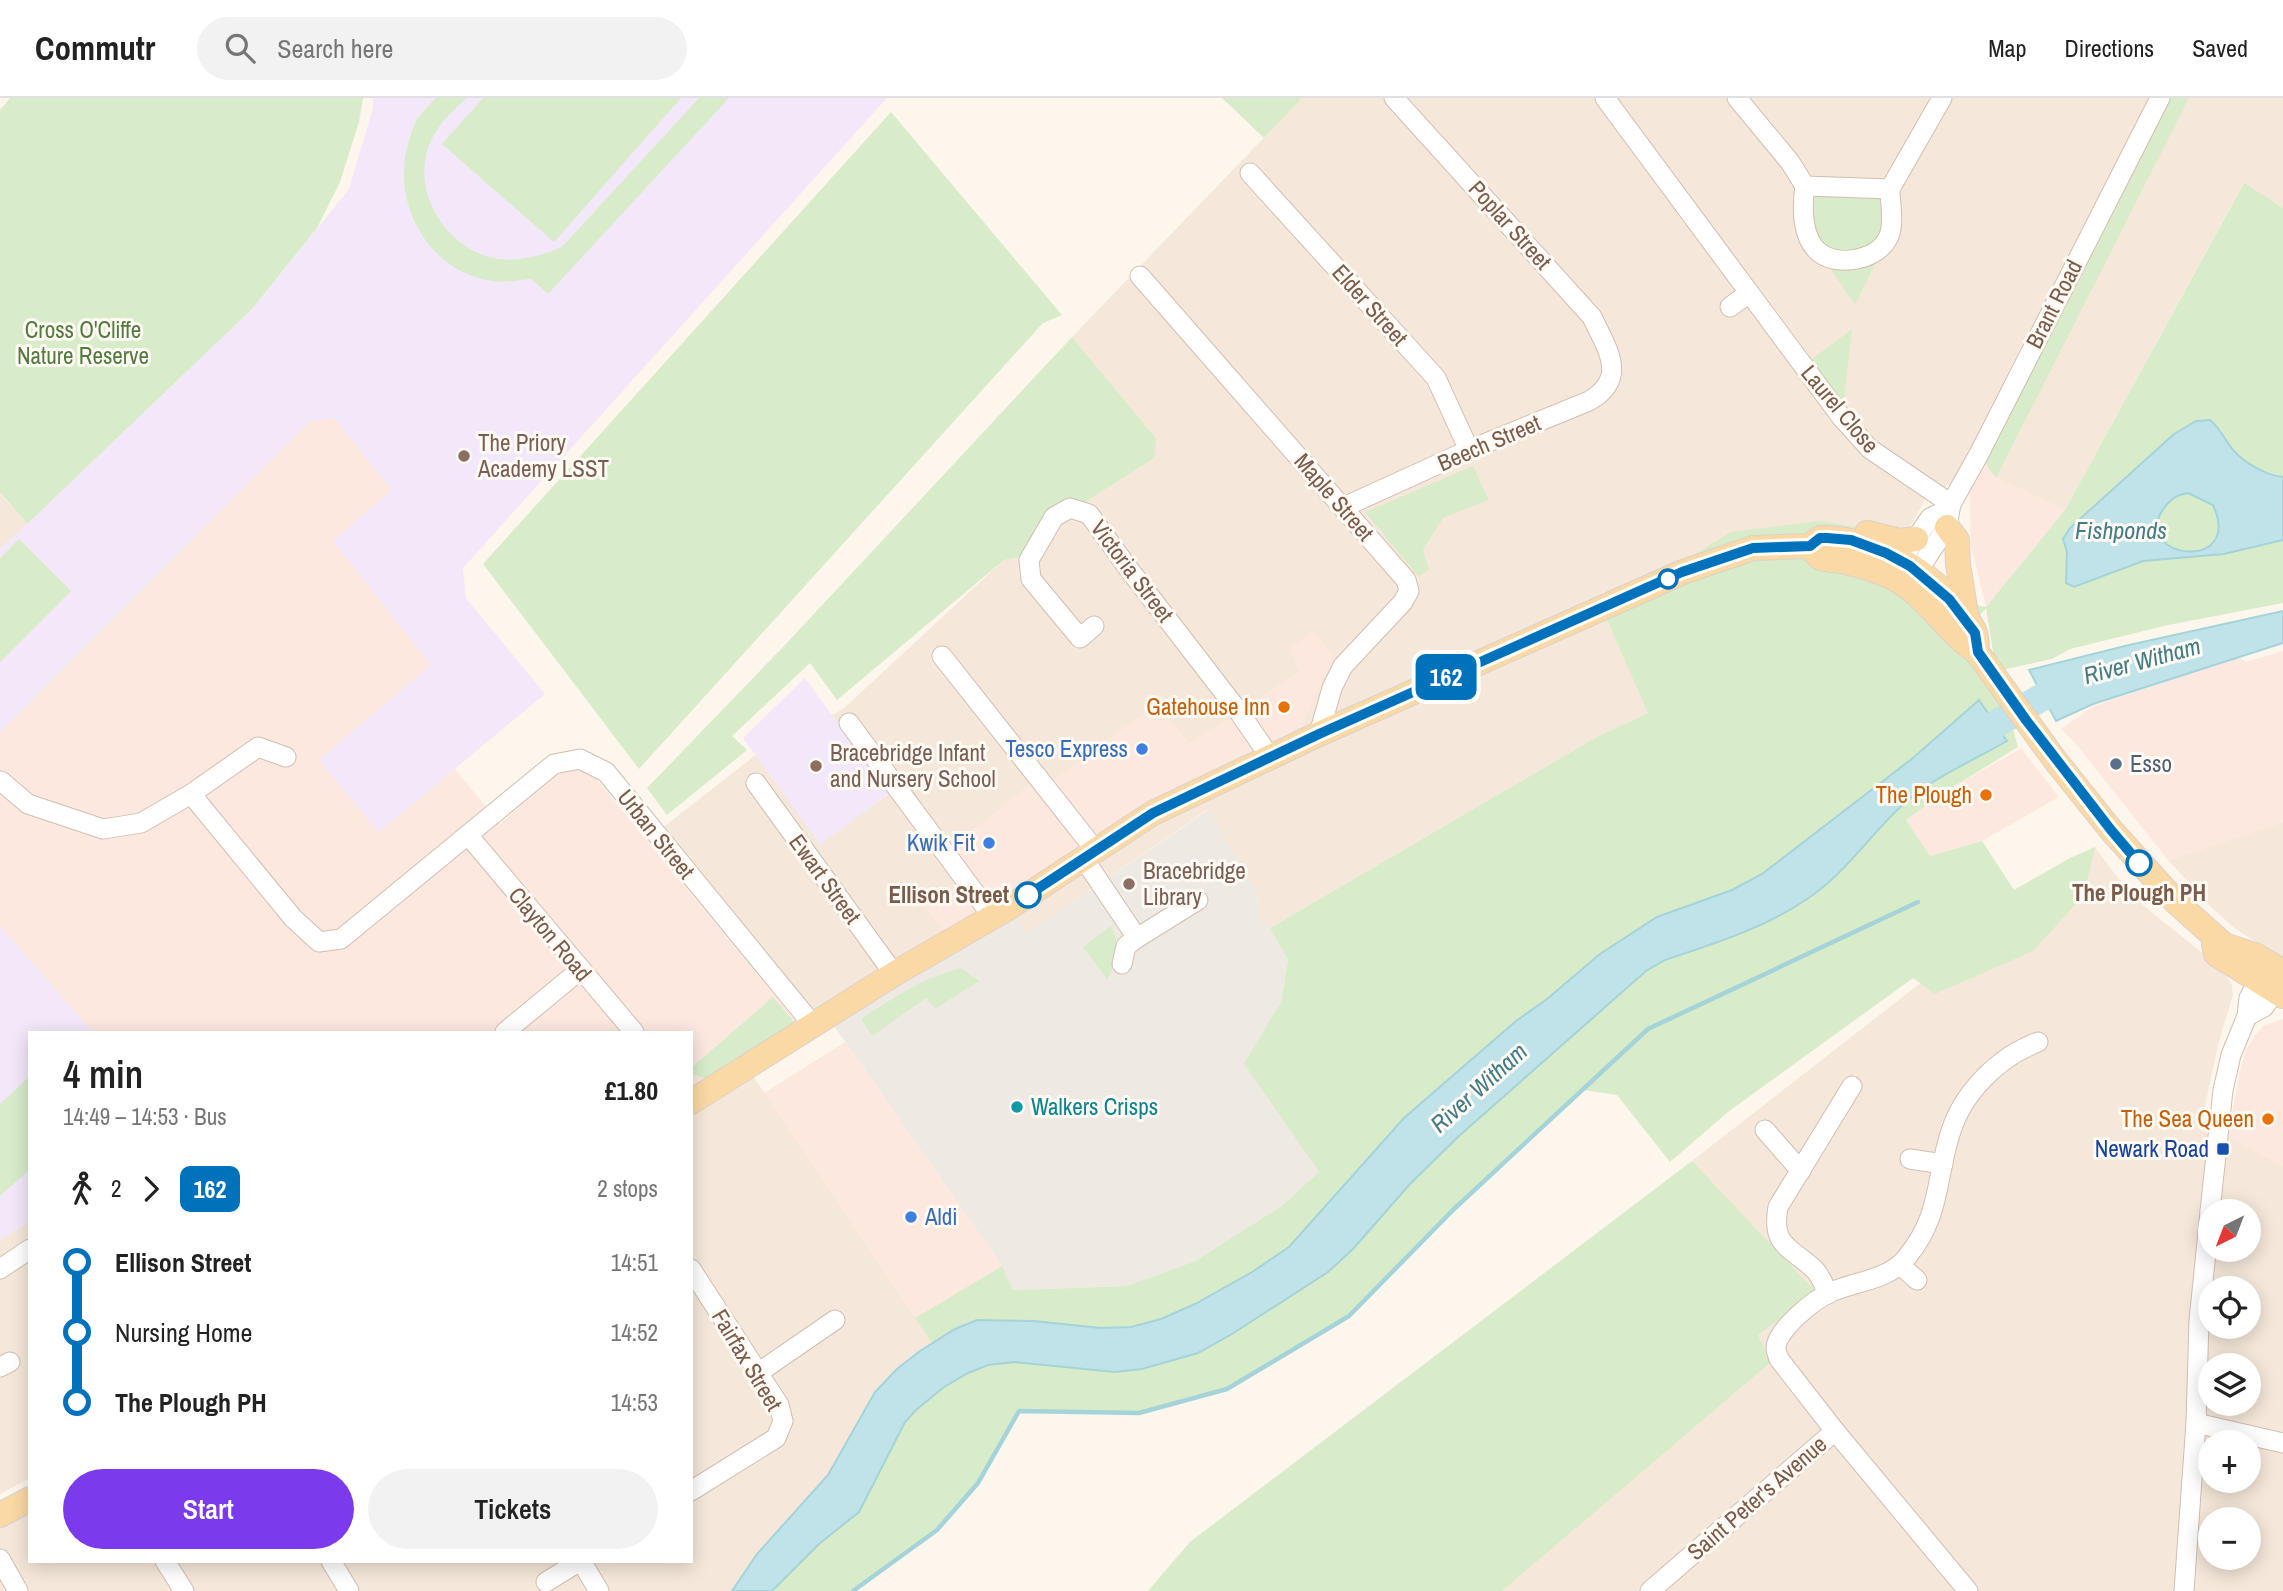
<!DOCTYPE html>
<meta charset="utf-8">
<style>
:root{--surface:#fff;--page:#f2f2f2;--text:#222;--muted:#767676;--line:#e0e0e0;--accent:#7c3aed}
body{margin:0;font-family:"Archivo Narrow",sans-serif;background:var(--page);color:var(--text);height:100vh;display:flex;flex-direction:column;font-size:26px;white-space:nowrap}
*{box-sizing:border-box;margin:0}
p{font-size:23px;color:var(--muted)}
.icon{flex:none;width:38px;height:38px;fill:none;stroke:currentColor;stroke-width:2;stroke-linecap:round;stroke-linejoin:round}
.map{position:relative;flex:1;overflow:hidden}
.sheet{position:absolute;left:28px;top:933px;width:665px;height:532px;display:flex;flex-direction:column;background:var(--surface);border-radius:0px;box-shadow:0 4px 18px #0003}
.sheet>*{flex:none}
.badge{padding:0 14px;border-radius:10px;font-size:24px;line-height:46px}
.needle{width:46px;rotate:222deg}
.fabs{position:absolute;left:2198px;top:1101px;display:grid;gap:14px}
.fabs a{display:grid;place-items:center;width:63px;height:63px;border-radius:50%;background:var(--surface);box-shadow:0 4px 18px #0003;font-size:35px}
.map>.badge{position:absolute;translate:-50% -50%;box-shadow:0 0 0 4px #fff}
.legs{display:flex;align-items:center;gap:10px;height:77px;padding:0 35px;font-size:23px}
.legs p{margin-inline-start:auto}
.head{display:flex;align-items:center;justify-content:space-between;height:119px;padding:0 35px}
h1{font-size:38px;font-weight:600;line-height:52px}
.cta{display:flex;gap:14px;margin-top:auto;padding:14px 35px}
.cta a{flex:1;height:80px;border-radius:42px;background:var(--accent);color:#fff;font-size:28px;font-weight:600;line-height:80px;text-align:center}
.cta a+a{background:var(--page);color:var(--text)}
ul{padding:0 35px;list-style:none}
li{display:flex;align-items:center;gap:24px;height:70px;font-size:26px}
li i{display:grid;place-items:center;width:10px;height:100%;margin:0 9px;background:currentColor}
li i::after{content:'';width:18px;height:18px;margin:-9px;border:5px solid;border-radius:50%;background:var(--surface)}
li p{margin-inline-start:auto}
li:first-child i{background:linear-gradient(#0000 50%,currentColor 0)}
li:last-child i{background:linear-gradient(currentColor 50%,#0000 0)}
header{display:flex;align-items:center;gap:42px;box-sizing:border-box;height:98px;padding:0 35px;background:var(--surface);border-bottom:2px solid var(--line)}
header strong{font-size:33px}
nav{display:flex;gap:38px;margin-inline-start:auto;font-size:24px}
.search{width:490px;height:63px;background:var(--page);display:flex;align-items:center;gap:18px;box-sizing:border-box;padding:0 24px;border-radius:38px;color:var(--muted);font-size:26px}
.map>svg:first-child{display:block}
</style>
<header>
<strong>Commutr</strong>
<div class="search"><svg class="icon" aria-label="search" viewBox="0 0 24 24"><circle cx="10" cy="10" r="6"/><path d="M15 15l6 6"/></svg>Search here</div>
<nav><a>Map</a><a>Directions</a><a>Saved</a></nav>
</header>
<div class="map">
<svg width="2283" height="1493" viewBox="0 0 2283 1493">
<rect width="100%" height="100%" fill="#fdf6ec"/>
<g fill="#f5e8da" fill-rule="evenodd">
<polygon points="1302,0 2283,0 2283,110 2243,86 2065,412 1996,380 1969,375 1926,400 1904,440 1649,615 1595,640 1270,830 1259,824 1257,795 1207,712 1028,835 1008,810 813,927 656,735 753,659 843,611 1004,462 1022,459 1049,414 1156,340 1072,239"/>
<polygon points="0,395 27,426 0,451"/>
<polygon points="2283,724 2283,861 2237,832 2213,811 2168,762"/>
<path d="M 2095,749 L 2121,784 L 2144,808 L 2221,870 L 2232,887 L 2233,897 L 2218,947 L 2200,1032 L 2228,1038 L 2283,1068 L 2283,1493 L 1148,1493 L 1190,1444 L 1692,1063 ZM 2210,1113 L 2249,1113 L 2249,1152 L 2210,1152 ZM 2210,1190 L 2249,1190 L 2249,1228 L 2210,1228 ZM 2210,1267 L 2249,1267 L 2249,1306 L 2210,1306 ZM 2210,1344 L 2249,1344 L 2249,1382 L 2210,1382 ZM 2210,1421 L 2249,1421 L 2249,1460 L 2210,1460 Z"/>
<polygon points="747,969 944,1261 747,1493 0,1493 0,1417 30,1401 30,1463 691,1463 691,1004"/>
<polygon points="30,1123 30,1380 0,1396 0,1142"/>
</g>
<g fill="#fde8e0">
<polygon points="334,320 392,392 333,443 431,567 319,662 379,734 455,671 500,726 566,669 583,665 799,927 691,994 691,934 93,934 0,828 0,634 310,323"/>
<polygon points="1979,356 1996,380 2065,412 1986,509 1971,448 1969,375"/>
<polygon points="1313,532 1333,558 1301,629 1193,680 944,834 924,808 964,780 945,754 1038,680 1045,688 1100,649 1157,604 1189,645 1239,614 1300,573 1288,552"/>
<polygon points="2283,553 2283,724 2168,762 2076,646 2061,631 2094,608 2238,559 2246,564"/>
<polygon points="2021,650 2059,699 1982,743 1930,758 1906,722 1945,694"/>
<polygon points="2283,921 2283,1068 2228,1038 2240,972 2246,952 2256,936 2265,927"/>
<polygon points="845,944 1002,1168 915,1220 764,995"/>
</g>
<polygon fill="#efe9e4" points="1208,712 1257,795 1259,824 1270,830 1288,862 1281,904 1245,967 1319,1074 1280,1109 1195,1163 1127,1188 1013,1192 1002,1168 827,918 1008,810 1028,835"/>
<g fill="#f3e8fa">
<polygon points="373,0 887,0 463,470 466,500 545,596 379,734 319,662 431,567 333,443 392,392 334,320 310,323 0,634 0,451 253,210 349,91 373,10"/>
<polygon points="805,580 889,696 820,746 743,640"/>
<polygon points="0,828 93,934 30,934 30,1123 0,1142"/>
</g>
<g fill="#d8ecc9" fill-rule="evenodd">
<polygon points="10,0 363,0 359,24 340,84 317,130 253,210 27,426 0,394 0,12"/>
<path d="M 436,0 L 466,0 C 457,10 444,20 437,32 C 404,81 440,148 493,160 C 516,165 542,158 562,149 L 699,0 L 729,0 L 548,196 L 531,181 C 519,182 505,185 493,183 C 427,175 388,100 410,40 C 412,34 414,25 418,20 C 423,13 430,6 436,0 Z"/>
<polygon points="483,0 681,0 554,144 442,46"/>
<polygon points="1222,0 1302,0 1264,40"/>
<polygon points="2160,0 2189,0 1996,380 1979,356"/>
<polygon points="891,14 1062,217 1043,225 639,671 483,466"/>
<path d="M 2244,85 L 2283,110 L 2283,379 L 2254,369 L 2233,352 L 2221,332 L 2196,323 L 2174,336 L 2070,430 L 2063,441 L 2067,454 L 2066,485 L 2074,489 L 2143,463 L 2224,456 L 2283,442 L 2283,505 L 2168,527 L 2070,551 L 2052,561 L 1997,573 L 2018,649 L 1945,694 L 1906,722 L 1930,758 L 1982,743 L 2014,792 L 2070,760 L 2095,749 L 2084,797 L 2033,853 L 1935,896 L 1913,880 L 1728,1014 L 1670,1064 L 1617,997 L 1583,992 L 1454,1111 L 1349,1218 L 1227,1291 L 1139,1315 L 1019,1313 L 978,1385 L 937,1432 L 853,1493 L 747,1493 L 944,1262 L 915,1220 L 1002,1168 L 1013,1192 L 1127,1188 L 1195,1163 L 1280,1109 L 1319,1074 L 1244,966 L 1281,904 L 1288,862 L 1270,830 L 1595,640 L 1648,615 L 1603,513 L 1731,434 L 1819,423 L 1882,433 L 1942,501 L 1986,509 L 2065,412 ZM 1986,510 L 1996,572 L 1968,532 Z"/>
<polygon points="1805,88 1890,91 1888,141 1855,207 1819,154"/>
<polygon points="1852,231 1842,320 1803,268"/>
<polygon points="1072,239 1156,340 1154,360 1085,404 1073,406 1022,459 1004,462 837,602 810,565 732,638 747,652 667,717 647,690 784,548"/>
<polygon points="1473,368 1489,402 1443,420 1423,452 1429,472 1418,478 1365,414"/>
<path d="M 2188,395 L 2213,407 C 2243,475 2133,461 2162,413 C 2169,402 2176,397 2188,395 Z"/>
<polygon points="19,441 71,493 0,564 0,460"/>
<path d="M 1111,828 C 1121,845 1117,864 1107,881 L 1083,849 Z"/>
<path d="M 961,870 L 979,883 L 935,911 L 926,900 L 872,938 L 861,921 C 893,901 923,879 961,870 Z"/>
<polygon points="773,899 795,925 710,982 691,976 691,970"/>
<polygon points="30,978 30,1071 0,1098 0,1006"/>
<polygon points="1692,1063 1816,1194 1758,1237 1771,1264 1502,1493 1148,1493 1190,1444"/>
</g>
<g fill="#bfe3e8" stroke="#a5d3da" stroke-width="2" fill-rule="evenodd">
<path d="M 2210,322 C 2222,332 2225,343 2234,353 C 2246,366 2266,377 2283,379 L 2283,442 L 2224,456 L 2143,463 L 2074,489 L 2066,485 L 2067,454 L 2063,441 L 2070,430 L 2174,336 L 2196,323 ZM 2188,395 L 2213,407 C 2244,475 2133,461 2162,413 C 2169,402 2176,397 2188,395 Z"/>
<polygon points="2283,513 2283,545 2093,606 2056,623 2029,572 2129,547"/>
<path d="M 1979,602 L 2007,643 C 1980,659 1943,675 1918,694 C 1877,725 1851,772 1807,801 C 1765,830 1713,846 1665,862 L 1646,873 L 1459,1038 L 1410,1086 L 1353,1151 L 1328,1174 L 1232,1236 L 1198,1255 L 1142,1271 L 1115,1274 L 1014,1264 L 988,1267 L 968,1275 L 944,1289 L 916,1312 L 905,1324 L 859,1414 L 819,1446 L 772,1493 L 732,1493 L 757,1456 L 828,1377 L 875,1294 L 897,1271 L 920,1253 L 955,1231 L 977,1222 L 1034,1223 L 1100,1230 L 1131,1229 L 1161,1221 L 1195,1206 L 1252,1174 L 1289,1149 L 1404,1020 L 1516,923 L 1547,901 L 1600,856 L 1657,819 L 1732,792 L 1762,776 L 1913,660 Z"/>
</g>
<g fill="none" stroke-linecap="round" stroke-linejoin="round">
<polyline stroke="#a5d3da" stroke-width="4.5" points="853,1493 937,1432 978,1385 1019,1313 1139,1315 1227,1291 1349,1218 1454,1111 1648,931 1918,804"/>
<polyline stroke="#bfe3e8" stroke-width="28" points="1965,646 1977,637 2077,579"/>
<g stroke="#d1beb0" stroke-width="21">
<g id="minor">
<polyline points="1605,0 1842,320 1870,351 1951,406"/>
<polyline points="1737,0 1790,64 1805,88 1890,91 1942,0"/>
<polyline points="1250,75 1436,280 1469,352"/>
<path d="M 1805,88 C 1802,108 1801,141 1820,155 C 1839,169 1877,162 1888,140 C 1895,127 1890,106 1890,91"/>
<polyline points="1140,178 1406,482 1409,493 1403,504 1343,568 1332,590 1319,636"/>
<polyline points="1730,209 1749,195"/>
<path d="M 1344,409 L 1469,352 L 1589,303 C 1629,280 1607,251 1592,219 L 1394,0"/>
<polyline points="1909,451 1930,420 1948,411"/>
<polyline points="1911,483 1947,429 1951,406 1979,356 2160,0"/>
<polyline points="1094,528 1080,540 1031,481 1029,462 1054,419 1070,410 1089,416 1128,470 1239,614 1270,659"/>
<polyline points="942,558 1096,753"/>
<polyline points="849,625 992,818"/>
<polyline points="1,683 28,706 103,731 141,725 191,696 258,649 286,659"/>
<polyline points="756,685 894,876"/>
<polyline points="191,696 293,820 319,844 341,841 554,666 580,661 606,674 813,927"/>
<polyline points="468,737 634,934"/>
<polyline points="1084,761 1137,840 1198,802"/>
<polyline points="1122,866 1126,848 1137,840"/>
<polyline points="2247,918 2264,909 2283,883"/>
<polyline points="505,934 580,872"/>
<polyline points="1765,1032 1801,1073"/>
<polyline points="1910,1061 1943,1066"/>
<polyline points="2210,1113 2223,992 2231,957 2247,918 2249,900 2264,871"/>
<polyline points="1900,1167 1917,1182"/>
<polyline points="0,1171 30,1151"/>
<polyline points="691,1171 779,1307 783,1323 776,1340 691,1393"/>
<path d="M 1828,1196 C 1824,1187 1821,1178 1814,1171 C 1790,1149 1771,1148 1778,1109 L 1852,988"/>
<polyline points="0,1269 10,1264"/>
<polyline points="758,1275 835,1222"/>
<polyline points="2196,1325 2283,1345"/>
<path d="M 1835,1333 L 1779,1261 C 1778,1258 1776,1253 1776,1250 C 1776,1232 1815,1201 1831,1194 C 1857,1183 1889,1182 1907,1159 C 1942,1116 1935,1081 1951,1033 C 1964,993 1999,959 2038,944"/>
<polyline points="0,1461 18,1493"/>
<polyline points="165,1463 184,1493"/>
<polyline points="331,1463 349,1493"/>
<polyline points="581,1463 599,1493"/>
<polyline points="546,1484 580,1463"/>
<polyline points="1650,1493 1835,1333 1968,1493"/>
<polyline points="2184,1493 2196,1325 2199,1223 2210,1114"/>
</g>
</g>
<g stroke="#dad1cd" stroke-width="26">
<g id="major">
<polyline points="1947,429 1957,442 1958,466 1967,522"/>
<polyline points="1867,435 1900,443 1916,441"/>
<path d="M 1809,448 C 1812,451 1817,458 1821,460 C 1826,462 1836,462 1842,463 C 1859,467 1878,472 1893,480 C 1928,498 1946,534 1977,554 L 2055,662 L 2111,732 L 2176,804 L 2224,847 L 2255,857 L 2283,874"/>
<polyline points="2214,846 2216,856 2283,898"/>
<path d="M 691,1004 L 894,876 L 1008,810 L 1153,715 L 1319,636 L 1683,474 L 1753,450 L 1809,448 L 1820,440 C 1877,438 1947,482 1974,532 C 1977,538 1977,547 1977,554"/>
<polyline points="0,1417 30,1401"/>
</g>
</g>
<use href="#minor" stroke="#fff" stroke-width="19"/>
<use href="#major" stroke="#fbd9a5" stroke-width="24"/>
</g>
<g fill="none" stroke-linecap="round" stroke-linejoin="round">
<g stroke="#fff" stroke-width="16">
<polyline id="line-1" points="1028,797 1153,715 1319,636 1682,474 1753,450 1810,448 1820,440 1827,440 1851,442 1886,455 1910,468 1949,501 1975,535 1978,554 2026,622 2111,732 2139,765"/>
</g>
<use href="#line-1" stroke="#0072bc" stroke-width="10"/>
</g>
<g fill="#8d6e63" stroke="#fffaf3" stroke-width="2.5">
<circle cx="464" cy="358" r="7"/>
<circle cx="816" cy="668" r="7"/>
<circle cx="1129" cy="786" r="7"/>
</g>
<g fill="#fff" stroke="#0072bc" stroke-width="3.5">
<circle cx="1668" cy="481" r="9"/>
<circle cx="2139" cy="765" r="12"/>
<circle cx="1028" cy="797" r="12"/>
</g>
<g fill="#e8710a" stroke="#fffaf3" stroke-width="2.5">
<circle cx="1284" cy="609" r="7"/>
<circle cx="1986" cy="697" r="7"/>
<circle cx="2268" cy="1021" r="7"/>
</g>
<g fill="#3f7fe0" stroke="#fffaf3" stroke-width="2.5">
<circle cx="1142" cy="651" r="7"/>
<circle cx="989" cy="745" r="7"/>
<circle cx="911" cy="1119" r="7"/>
</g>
<circle fill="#5c6f8a" stroke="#fffaf3" stroke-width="2.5" cx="2116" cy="666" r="7"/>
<circle fill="#0f9aa8" stroke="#fffaf3" stroke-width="2.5" cx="1017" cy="1009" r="7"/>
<rect fill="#1a4fb4" stroke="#fffaf3" stroke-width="2.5" x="2216" y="1044" width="14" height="14" rx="3.5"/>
<g text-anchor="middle" stroke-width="6" stroke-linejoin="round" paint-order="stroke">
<g font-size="23" fill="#7a5c4d" stroke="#fffaf3">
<text transform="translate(1510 127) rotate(48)" y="8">Poplar Street</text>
<text transform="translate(2054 206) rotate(-63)" y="8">Brant Road</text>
<text transform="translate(1370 207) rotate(48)" y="8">Elder Street</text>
<text transform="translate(1840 311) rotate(50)" y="8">Laurel Close</text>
<text transform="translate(1489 345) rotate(-23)" y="8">Beech Street</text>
<text transform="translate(1334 399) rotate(49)" y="8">Maple Street</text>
<text transform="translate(1132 473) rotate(53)" y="8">Victoria Street</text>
<text transform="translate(656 736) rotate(51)" y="8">Urban Street</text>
<text transform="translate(825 781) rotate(54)" y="8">Ewart Street</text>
<text transform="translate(550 836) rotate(50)" y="8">Clayton Road</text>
<text transform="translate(747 1262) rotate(59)" y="8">Fairfax Street</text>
<text transform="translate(1757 1400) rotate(-41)" y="8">Saint Peter's Avenue</text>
</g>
<g font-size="23" fill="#537a41" stroke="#fffaf3">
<text x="83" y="240">Cross O'Cliffe<tspan x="83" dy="26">Nature Reserve</tspan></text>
</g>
<g font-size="23" fill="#785e54" stroke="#fffaf3" text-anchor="start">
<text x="478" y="353">The Priory<tspan x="478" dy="26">Academy LSST</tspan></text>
<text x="830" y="663">Bracebridge Infant<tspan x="830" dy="26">and Nursery School</tspan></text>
<text x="1143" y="781">Bracebridge<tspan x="1143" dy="26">Library</tspan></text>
</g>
<g font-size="23" fill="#c56008" stroke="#fffaf3" text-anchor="end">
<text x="1270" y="617">Gatehouse Inn</text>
<text x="1972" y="705">The Plough</text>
<text x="2254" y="1029">The Sea Queen</text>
</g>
<g font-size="23" fill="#366cbe" stroke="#fffaf3" text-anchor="end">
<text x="1128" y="659">Tesco Express</text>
<text x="975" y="753">Kwik Fit</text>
<text x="925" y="1127" text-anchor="start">Aldi</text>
</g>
<g font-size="23" fill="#4e5e75" stroke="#fffaf3" text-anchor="start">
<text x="2130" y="674">Esso</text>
</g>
<g font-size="23" font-weight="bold" fill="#7a5c4d" stroke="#fffaf3">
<text x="2139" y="803">The Plough PH</text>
<text x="1009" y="805" text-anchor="end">Ellison Street</text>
</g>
<g font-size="23" fill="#0d838f" stroke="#fffaf3" text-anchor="start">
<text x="1031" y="1017">Walkers Crisps</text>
</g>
<g font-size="23" fill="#164399" stroke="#fffaf3" text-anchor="end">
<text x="2209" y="1059">Newark Road</text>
</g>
<g font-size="24" font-style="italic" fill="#437c86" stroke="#fffaf3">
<text x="2121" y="441">Fishponds</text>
<text transform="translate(2142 563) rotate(-15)" y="8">River Witham</text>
<text transform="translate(1479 990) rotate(-42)" y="8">River Witham</text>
</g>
</g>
</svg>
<div class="fabs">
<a><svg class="needle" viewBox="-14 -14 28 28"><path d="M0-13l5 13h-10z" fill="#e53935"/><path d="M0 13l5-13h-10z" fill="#767676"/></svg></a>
<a><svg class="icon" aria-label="locate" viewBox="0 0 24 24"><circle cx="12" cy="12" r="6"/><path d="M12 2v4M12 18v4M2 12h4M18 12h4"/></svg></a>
<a><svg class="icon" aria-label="layers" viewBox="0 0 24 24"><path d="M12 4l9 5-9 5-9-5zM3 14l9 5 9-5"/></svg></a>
<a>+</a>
<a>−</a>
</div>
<b class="badge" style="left:1446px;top:579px;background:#0072bc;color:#fff">162</b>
<section class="sheet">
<div class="head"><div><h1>4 min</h1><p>14:49 – 14:53 · Bus</p></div><b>£1.80</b></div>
<div class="legs"><svg class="icon" aria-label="walk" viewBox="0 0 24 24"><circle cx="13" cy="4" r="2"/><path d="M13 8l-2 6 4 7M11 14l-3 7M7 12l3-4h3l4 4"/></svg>2<svg class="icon" aria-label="forward" viewBox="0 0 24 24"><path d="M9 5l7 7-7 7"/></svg><b class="badge" style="background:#0072bc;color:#fff">162</b><p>2 stops</p></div>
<ul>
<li><i style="color:#0072bc"></i><b>Ellison Street</b><p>14:51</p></li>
<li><i style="color:#0072bc"></i><span>Nursing Home</span><p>14:52</p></li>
<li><i style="color:#0072bc"></i><b>The Plough PH</b><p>14:53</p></li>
</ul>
<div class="cta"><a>Start</a><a>Tickets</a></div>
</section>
</div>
